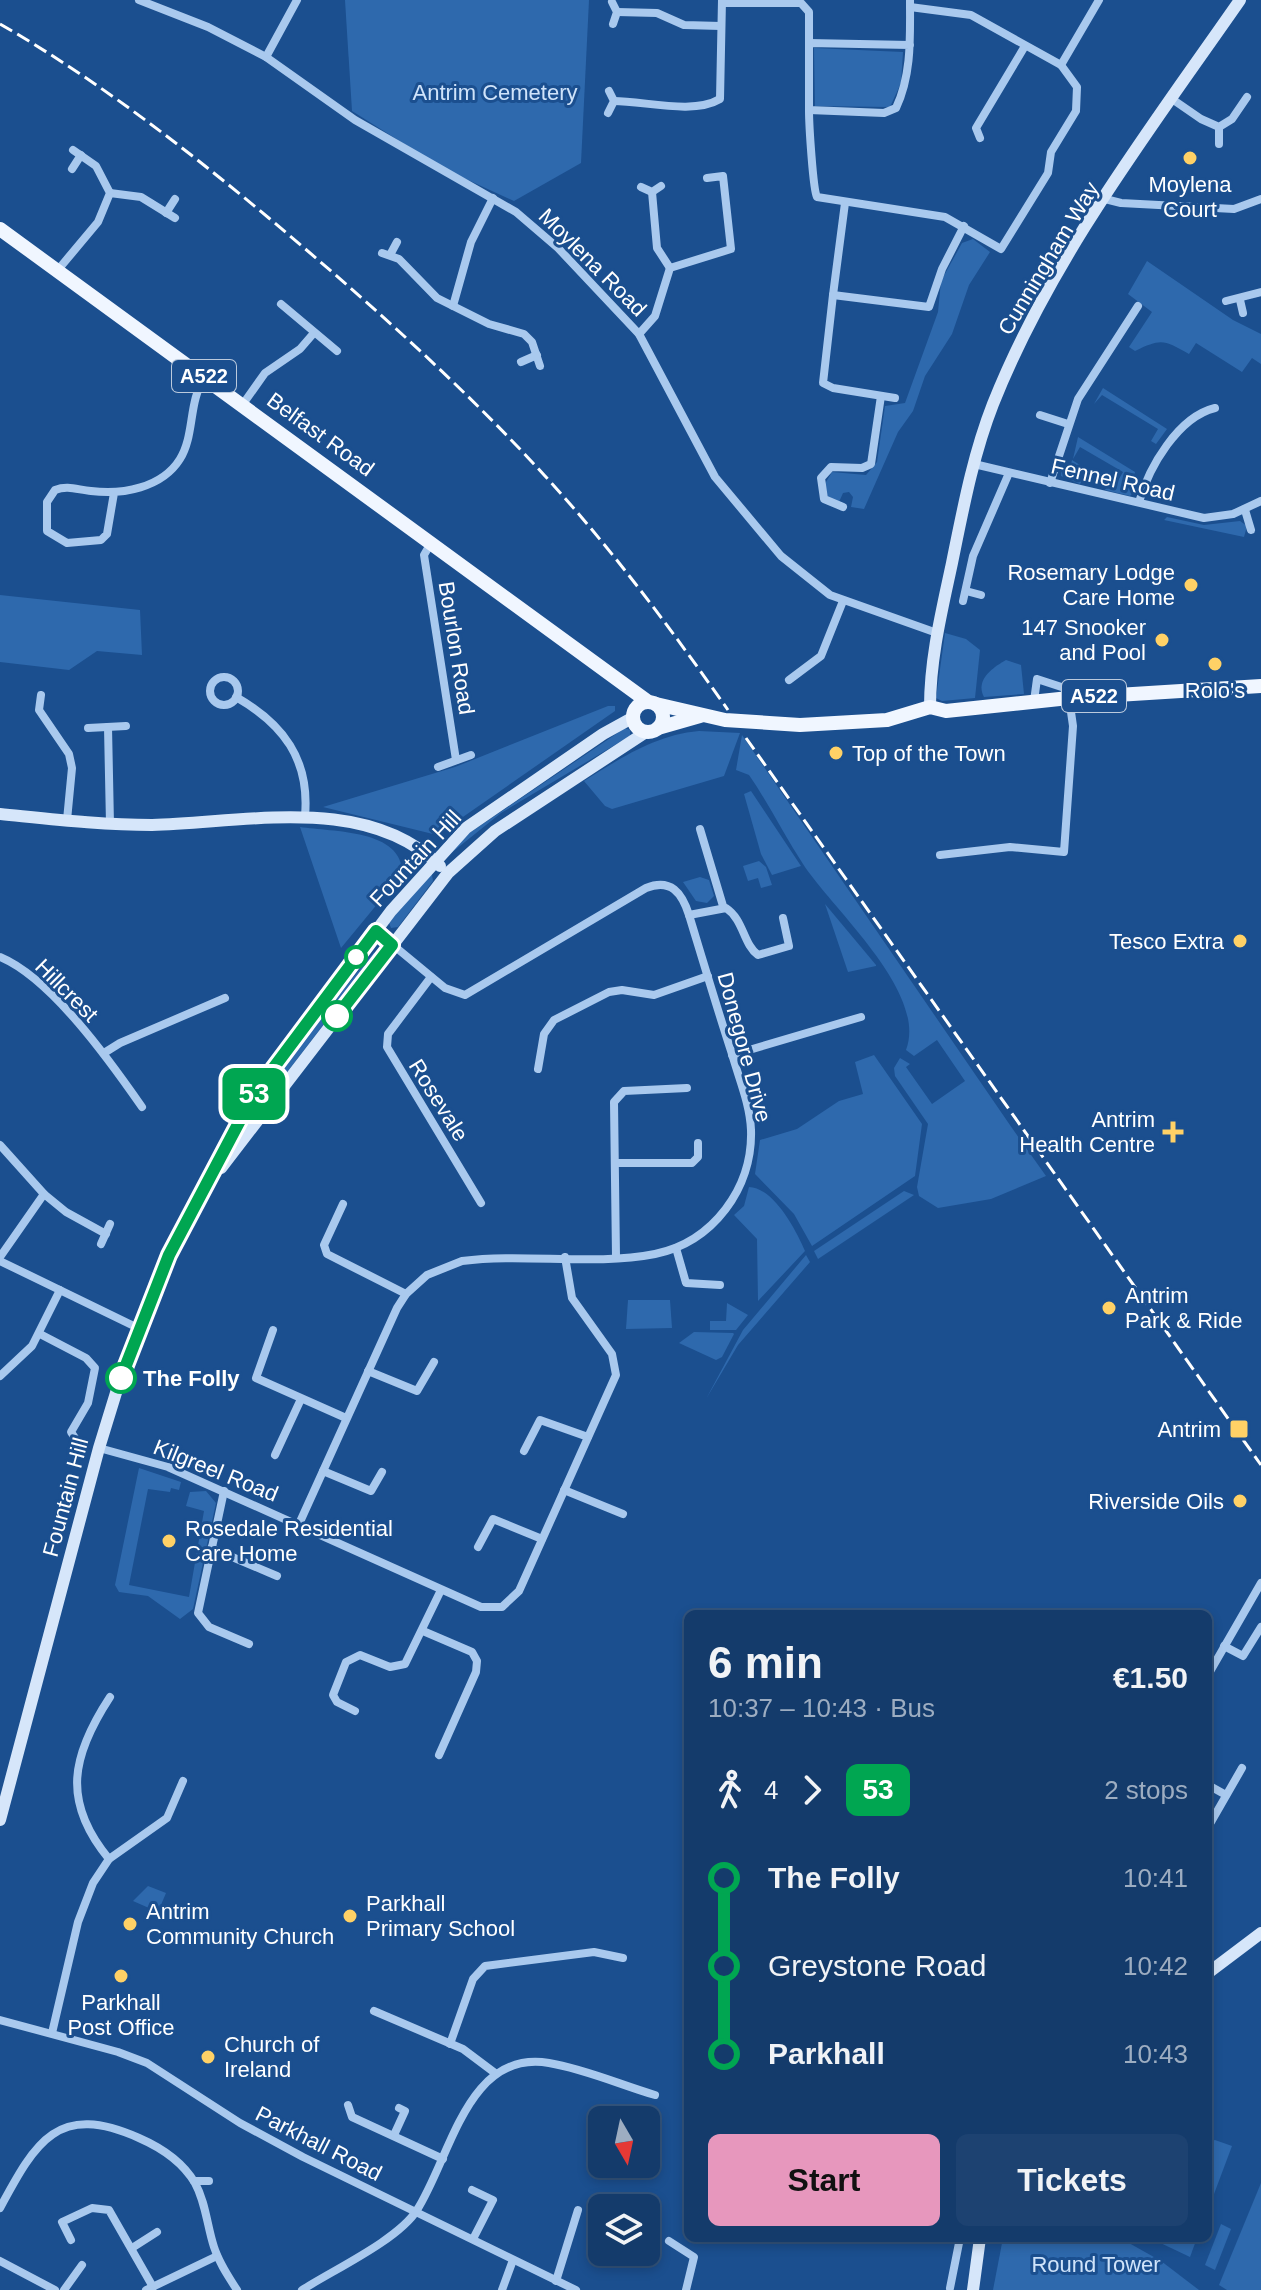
<!DOCTYPE html>
<meta charset="utf-8">
<style>
:root{--surface:#143b6b;--page:#1d4271;--text:#f1f3f6;--muted:#9dadc1;--line:#33557e;--accent:#e797bd}
body{margin:0;font-family:Arial,sans-serif;background:var(--page);color:var(--text);height:100vh;display:flex;flex-direction:column;font-size:30px;white-space:nowrap}
*{box-sizing:border-box;margin:0}
p{font-size:26px;color:var(--muted)}
.icon{flex:none;width:44px;height:44px;fill:none;stroke:currentColor;stroke-width:2;stroke-linecap:round;stroke-linejoin:round}
.map{position:relative;flex:1;overflow:hidden}
.sheet{position:absolute;left:684px;top:1610px;width:528px;height:632px;display:flex;flex-direction:column;background:var(--surface);border-radius:12px;box-shadow:0 4px 12px #0003,0 0 0 2px var(--line)}
.sheet>*{flex:none}
.badge{padding:0 16px;border-radius:12px;font-size:28px;line-height:52px}
.needle{width:52px;rotate:171deg}
.controls{position:absolute;left:588px;top:2106px;display:grid;gap:16px}
.controls a{display:grid;place-items:center;width:72px;height:72px;border-radius:12px;background:var(--surface);box-shadow:0 4px 12px #0003,0 0 0 2px var(--line);font-size:40px}
.map>.badge{position:absolute;translate:-50% -50%;box-shadow:0 0 0 4px #fff}
.legs{display:flex;align-items:center;gap:12px;height:88px;padding:0 24px;font-size:26px}
.legs p{margin-inline-start:auto}
.headline{display:flex;align-items:center;justify-content:space-between;height:136px;padding:0 24px}
h1{font-size:44px;font-weight:700;line-height:60px}
.primary-button{display:flex;gap:16px;margin-top:auto;padding:16px 24px}
.primary-button a{flex:1;height:92px;border-radius:12px;background:var(--accent);color:#111;font-size:32px;font-weight:700;line-height:92px;text-align:center}
.primary-button a+a{background:var(--page);color:var(--text)}
ul{padding:0 24px;list-style:none}
li{display:flex;align-items:center;gap:28px;height:88px;font-size:30px}
li i{display:grid;place-items:center;width:12px;height:100%;margin:0 10px;background:currentColor}
li i::after{content:'';width:20px;height:20px;margin:-10px;border:6px solid;border-radius:50%;background:var(--surface)}
li p{margin-inline-start:auto}
li:first-child i{background:linear-gradient(#0000 50%,currentColor 0)}
li:last-child i{background:linear-gradient(currentColor 50%,#0000 0)}
.map>svg:first-child{display:block}
</style>
<div class="map">
<svg width="1261" height="2290" viewBox="0 0 1261 2290">
<rect width="100%" height="100%" fill="#1b4f8f"/>
<g fill="#2e69ad">
<polygon points="345,0 589,0 581,163 514,201 444,169 352,111"/>
<polygon points="814,48 903,52 901,83 890,107 815,106"/>
<polygon points="973,239 990,252 969,285 952,334 925,376 913,411 898,432 864,509 851,507 853,497 849,492 843,493 839,502 828,500 823,487 832,472 866,475 877,462 885,406 905,403 938,312 941,281 962,243"/>
<path d="M 1147,261 L 1233,320 L 1261,334 L 1261,364 L 1252,358 L 1242,372 L 1196,343 L 1189,354 C 1164,340 1162,338 1135,351 L 1129,347 L 1152,312 L 1128,294 Z"/>
<polygon points="1103,388 1167,429 1156,444 1151,441 1158,429 1102,395 1094,404"/>
<polygon points="1078,437 1135,472 1134,477 1143,482 1130,496 1105,490 1110,481 1116,484 1123,472 1080,447 1073,459"/>
<polygon points="1072,460 1088,470 1080,484 1061,476 1062,462 1071,464"/>
<polygon points="1167,517 1204,525 1240,521 1247,526 1244,537 1164,520"/>
<polygon points="0,595 140,610 142,655 97,651 69,670 0,662"/>
<polygon points="945,633 966,639 980,650 975,698 942,701 936,698"/>
<path d="M 1006,660 L 1021,665 L 1024,694 L 984,697 C 975,680 992,668 1006,660 Z"/>
<polygon points="608,706 615,706 615,711 437,835 323,807 455,767"/>
<polygon points="625,728 630,730 630,736 501,813 450,854 468,834"/>
<path d="M 699,731 L 740,733 L 724,776 L 612,809 L 605,806 L 584,781 C 621,758 655,735 699,731 Z"/>
<path d="M 742,735 L 1012,1128 L 1046,1176 L 991,1199 L 938,1208 L 919,1196 L 917,1187 L 928,1124 L 895,1076 L 894,1068 L 900,1058 L 910,1064 L 906,1067 L 932,1104 L 965,1081 L 937,1040 L 914,1056 L 906,1050 C 928,992 833,910 803,864 C 784,835 769,804 749,775 L 736,770 Z"/>
<polygon points="751,791 801,866 772,875 761,854 744,794"/>
<path d="M 300,827 C 332,832 404,829 402,874 L 341,948 Z"/>
<polygon points="759,861 766,867 772,885 761,888 758,878 748,881 743,866"/>
<polygon points="432,875 433,881 398,927 391,928 389,923 425,876"/>
<polygon points="700,877 709,880 714,896 707,903 696,901 683,882"/>
<polygon points="825,904 876,965 876,966 848,972"/>
<polygon points="374,952 376,956 235,1140 279,1069"/>
<polygon points="874,1055 922,1124 915,1176 812,1246 794,1214 755,1174 760,1140 797,1129 839,1101 863,1094 855,1062"/>
<path d="M 749,1187 C 774,1188 796,1230 805,1251 L 758,1301 L 757,1239 L 734,1215 L 744,1206 Z"/>
<polygon points="904,1191 914,1195 818,1259 814,1251"/>
<polygon points="806,1255 810,1262 738,1345 706,1399 743,1330"/>
<polygon points="628,1300 670,1300 672,1328 626,1329"/>
<polygon points="727,1303 748,1315 736,1330 710,1330 710,1321 726,1321"/>
<polygon points="694,1332 733,1333 734,1334 722,1357 716,1360 679,1343"/>
<polygon points="139,1468 181,1482 179,1490 171,1488 170,1492 148,1489 129,1585 189,1597 204,1511 186,1506 190,1492 206,1491 216,1503 193,1609 180,1619 148,1596 119,1592 115,1585"/>
<polygon points="148,1886 166,1893 158,1912 133,1901"/>
<polygon points="1215,2140 1232,2146 1208,2210 1208,2142"/>
<polygon points="1261,2183 1261,2290 1227,2290 1219,2285"/>
<polygon points="1221,2224 1231,2229 1215,2270 1205,2265"/>
<polygon points="1003,2238 1120,2238 1161,2261 1199,2290 993,2290"/>
<polygon points="1150,2238 1197,2238 1190,2257"/>
</g>
<g fill="none" stroke-linecap="round" stroke-linejoin="round">
<g stroke="#a9c9ee" stroke-width="8">
<polyline points="139,0 208,27 266,57 355,120 516,212 558,248 639,334 715,477 781,556 830,595 937,633"/>
<polyline points="612,2 617,12 613,24"/>
<polyline points="722,3 801,3 809,12 809,43"/>
<polyline points="910,7 971,15 1061,65 1099,0"/>
<polyline points="617,12 657,13 684,25 721,26"/>
<path d="M 910,45 L 809,43 L 809,110 L 884,113 L 896,108 C 912,74 910,37 910,0"/>
<polyline points="266,57 297,0"/>
<polyline points="1172,99 1201,119 1219,127 1232,119 1247,97"/>
<path d="M 614,101 C 645,101 693,115 720,99 L 722,0"/>
<path d="M 809,110 C 809,124 813,190 817,197 L 945,217 L 1001,249 L 1048,173 L 1051,152 L 1076,111 L 1077,87 L 1061,65"/>
<polyline points="608,113 614,101 609,91"/>
<polyline points="980,138 976,128 1025,46"/>
<polyline points="1219,144 1219,127"/>
<polyline points="72,169 81,155"/>
<polyline points="641,187 652,192 661,186"/>
<polyline points="652,192 657,248 670,268"/>
<polyline points="110,193 141,197 175,218"/>
<polyline points="1105,199 1121,203 1234,209 1261,199"/>
<polyline points="845,203 833,295 929,307 942,269 964,226"/>
<polyline points="166,213 175,199"/>
<polyline points="382,253 399,259 437,298 489,324 524,334 532,342 540,366"/>
<polyline points="390,255 397,242"/>
<polyline points="57,271 98,222 110,193 96,166 73,150"/>
<polyline points="833,295 823,383 833,388 895,398"/>
<polyline points="1240,300 1243,313"/>
<polyline points="1226,301 1261,292"/>
<polyline points="281,304 337,351"/>
<polyline points="453,306 471,242 493,198"/>
<polyline points="639,334 655,316 670,268 731,249 723,176 707,178"/>
<polyline points="521,362 537,355"/>
<polyline points="243,404 265,373 300,349 313,334"/>
<polyline points="1040,415 1068,424"/>
<polyline points="974,464 1204,518 1233,514 1261,501"/>
<polyline points="1050,483 1078,399 1138,306"/>
<path d="M 114,493 L 107,534 L 101,540 L 67,543 L 47,531 L 47,502 L 55,490 C 68,485 78,490 91,491 C 122,495 162,488 180,459 C 195,435 188,401 205,377"/>
<path d="M 1139,502 C 1149,467 1178,417 1215,408"/>
<polyline points="843,507 824,499 821,478 831,467 862,468 871,464 881,396"/>
<polyline points="1245,510 1251,530"/>
<polyline points="431,543 424,555 456,760"/>
<polyline points="966,591 981,595"/>
<polyline points="963,601 973,556 1009,473"/>
<circle cx="224" cy="691" r="14"/>
<polyline points="789,680 821,656 843,601"/>
<polyline points="41,695 39,710 69,754 72,768 67,820"/>
<path d="M 236,697 C 283,724 310,759 305,816"/>
<polyline points="1034,701 1037,679 1083,694"/>
<polyline points="108,727 110,824"/>
<polyline points="88,728 126,726"/>
<polyline points="438,767 471,755"/>
<polyline points="700,829 723,906"/>
<polyline points="940,855 1010,847 1064,852 1073,726 1069,698"/>
<path d="M 689,915 L 726,908 C 744,920 743,944 758,955 L 789,946 L 783,918"/>
<path d="M 0,957 C 51,978 110,1061 142,1107"/>
<polyline points="431,977 388,1034 387,1047 481,1203"/>
<polyline points="104,1053 120,1043 225,998"/>
<polyline points="732,1055 861,1017"/>
<polyline points="538,1069 544,1034 554,1020 609,992 622,990 654,995 708,976"/>
<polyline points="0,1145 44,1194 0,1257"/>
<polyline points="615,1163 692,1163 698,1157 698,1143"/>
<polyline points="44,1194 66,1212 106,1234"/>
<polyline points="343,1204 324,1245 327,1254 406,1294"/>
<polyline points="101,1244 110,1224"/>
<polyline points="676,1248 686,1283 720,1285"/>
<polyline points="616,1257 614,1102 624,1091 687,1088"/>
<polyline points="0,1261 138,1328"/>
<polyline points="273,1330 256,1378 346,1418"/>
<polyline points="40,1334 86,1358 95,1368 88,1403 71,1432 81,1447"/>
<polyline points="368,1371 417,1391 434,1362"/>
<polyline points="0,1376 32,1346 60,1290"/>
<polyline points="99,1448 168,1467 481,1607 502,1607 519,1591 616,1375 612,1354 572,1298 565,1257"/>
<polyline points="524,1451 540,1420 588,1437"/>
<polyline points="275,1455 301,1399"/>
<polyline points="323,1471 371,1491 382,1472"/>
<polyline points="564,1490 623,1514"/>
<polyline points="224,1491 198,1613 209,1627 249,1644"/>
<path d="M 299,1524 L 397,1308 L 406,1294 L 427,1275 L 462,1261 C 525,1253 593,1266 655,1254 C 713,1242 753,1188 751,1130 C 750,1104 739,1079 732,1054 C 717,1008 703,961 689,915 C 682,893 671,878 646,888 L 465,995 L 445,988 L 376,931"/>
<polyline points="478,1547 493,1519 542,1539"/>
<polyline points="211,1548 277,1576"/>
<polyline points="423,1631 472,1652 477,1661 476,1672 439,1755"/>
<polyline points="1224,1646 1243,1656 1261,1627"/>
<polyline points="1208,1675 1261,1583"/>
<polyline points="355,1711 337,1702 333,1695 346,1662 360,1655 390,1667 405,1664 441,1590"/>
<polyline points="1208,1785 1226,1795"/>
<polyline points="1211,1822 1242,1768"/>
<path d="M 109,1859 C 61,1801 72,1755 110,1697"/>
<polyline points="374,2011 463,2049 495,2073"/>
<polyline points="0,2020 118,2052 147,2063 240,2123 303,2157 576,2290"/>
<polyline points="52,2033 78,1922 93,1883 109,1859 167,1818 183,1781"/>
<polyline points="450,2044 473,1979 485,1966 594,1952 623,1958"/>
<polyline points="348,2105 352,2117 443,2159"/>
<polyline points="394,2135 405,2111 399,2108"/>
<polyline points="194,2181 209,2181"/>
<polyline points="472,2190 493,2200 473,2239"/>
<path d="M 0,2208 C 36,2141 58,2102 139,2138 C 162,2148 182,2161 195,2183 C 206,2203 207,2226 214,2247 C 219,2263 228,2276 237,2290"/>
<polyline points="71,2240 62,2222 92,2208 109,2210 153,2287"/>
<polyline points="669,2241 694,2257 686,2290"/>
<polyline points="132,2248 157,2232"/>
<polyline points="0,2261 55,2290"/>
<polyline points="556,2281 578,2210"/>
<polyline points="950,2288 960,2238"/>
<polyline points="64,2290 82,2265"/>
<polyline points="146,2290 217,2256"/>
<path d="M 302,2290 C 333,2270 398,2240 417,2210 C 451,2157 467,2049 549,2063 C 585,2069 621,2085 655,2095"/>
<polyline points="502,2290 513,2260"/>
</g>
<g stroke="#d6e6fa" stroke-width="12">
<path d="M 930,707 C 930,658 942,610 952,563 C 963,509 973,455 993,404 C 1051,258 1151,128 1240,0"/>
<path d="M 0,814 C 51,819 102,825 152,825 C 245,823 365,793 440,866"/>
<polyline points="221,1168 448,873 495,831 646,732"/>
<polyline points="0,1820 99,1448 127,1357 169,1255 254,1094 391,911 466,828 603,734 632,718"/>
<polyline points="1208,1973 1261,1933"/>
<polyline points="973,2290 980,2238"/>
</g>
<g stroke="#f0f6ff" stroke-width="14">
<polyline points="0,229 647,701"/>
<circle cx="648" cy="717" r="15"/>
<polyline points="656,704 725,720 800,725 887,720 930,707 946,711 1069,698 1261,686"/>
<polyline points="658,728 700,716"/>
</g>
<g stroke="#fff" stroke-width="3" stroke-dasharray="14 6" stroke-linecap="butt">
<path d="M 0,24 C 96,79 185,148 270,219 C 365,299 461,384 545,476 C 612,549 671,629 728,710"/>
<polyline points="746,738 1261,1465"/>
</g>
</g>
<g fill="none" stroke-linecap="round" stroke-linejoin="round">
<g stroke="#fff" stroke-width="18">
<polyline id="line-1" points="121,1378 169,1255 254,1094 376,931 392,945 337,1016"/>
</g>
<use href="#line-1" stroke="#00a651" stroke-width="12"/>
</g>
<g fill="#ffd166" stroke="#1b4f8f" stroke-width="3">
<circle cx="1190" cy="158" r="8"/>
<circle cx="1191" cy="585" r="8"/>
<circle cx="1162" cy="640" r="8"/>
<circle cx="1215" cy="664" r="8"/>
<circle cx="836" cy="753" r="8"/>
<circle cx="1240" cy="941" r="8"/>
<path d="M1169 1120h8v8h8v8h-8v8h-8v-8h-8v-8h8z"/>
<circle cx="1109" cy="1308" r="8"/>
<rect x="1229" y="1419" width="20" height="20" rx="4"/>
<circle cx="1240" cy="1501" r="8"/>
<circle cx="169" cy="1541" r="8"/>
<circle cx="350" cy="1916" r="8"/>
<circle cx="130" cy="1924" r="8"/>
<circle cx="121" cy="1976" r="8"/>
<circle cx="208" cy="2057" r="8"/>
</g>
<g fill="#fff" stroke="#00a651" stroke-width="4">
<circle cx="356" cy="957" r="10"/>
<circle cx="337" cy="1016" r="14"/>
<circle cx="121" cy="1378" r="14"/>
</g>
<g text-anchor="middle" stroke-width="6" stroke-linejoin="round" paint-order="stroke">
<g fill="#1b4f8f" stroke="#bbcadd" stroke-width="2">
<rect x="172" y="360" width="64" height="32" rx="6"/>
<rect x="1062" y="680" width="64" height="32" rx="6"/>
</g>
<g font-size="20" font-weight="bold" fill="#fff">
<text x="204" y="383">A522</text>
<text x="1094" y="703">A522</text>
</g>
<g font-size="22" fill="#cfe3fa" stroke="#1b4f8f">
<text x="495" y="100">Antrim Cemetery</text>
<text x="1096" y="2272">Round Tower</text>
</g>
<g font-size="22" fill="#fff" stroke="#1b4f8f" text-anchor="end">
<text x="1190" y="192" text-anchor="middle">Moylena<tspan x="1190" dy="25">Court</tspan></text>
<text x="1175" y="580">Rosemary Lodge<tspan x="1175" dy="25">Care Home</tspan></text>
<text x="1146" y="635">147 Snooker<tspan x="1146" dy="25">and Pool</tspan></text>
<text x="1215" y="698" text-anchor="middle">Rolo's</text>
<text x="852" y="761" text-anchor="start">Top of the Town</text>
<text x="1224" y="949">Tesco Extra</text>
<text x="1155" y="1127">Antrim<tspan x="1155" dy="25">Health Centre</tspan></text>
<text x="1125" y="1303" text-anchor="start">Antrim<tspan x="1125" dy="25">Park &amp; Ride</tspan></text>
<text x="1221" y="1437">Antrim</text>
<text x="1224" y="1509">Riverside Oils</text>
<text x="185" y="1536" text-anchor="start">Rosedale Residential<tspan x="185" dy="25">Care Home</tspan></text>
<text x="366" y="1911" text-anchor="start">Parkhall<tspan x="366" dy="25">Primary School</tspan></text>
<text x="146" y="1919" text-anchor="start">Antrim<tspan x="146" dy="25">Community Church</tspan></text>
<text x="121" y="2010" text-anchor="middle">Parkhall<tspan x="121" dy="25">Post Office</tspan></text>
<text x="224" y="2052" text-anchor="start">Church of<tspan x="224" dy="25">Ireland</tspan></text>
</g>
<g font-size="22" fill="#fff" stroke="#1b4f8f">
<text transform="translate(1048 258) rotate(-59)" y="8">Cunningham Way</text>
<text transform="translate(593 262) rotate(45)" y="8">Moylena Road</text>
<text transform="translate(321 434) rotate(36)" y="8">Belfast Road</text>
<text transform="translate(1113 479) rotate(13)" y="8">Fennel Road</text>
<text transform="translate(457 648) rotate(81)" y="8">Bourlon Road</text>
<text transform="translate(415 858) rotate(-47)" y="8">Fountain Hill</text>
<text transform="translate(67 990) rotate(45)" y="8">Hillcrest</text>
<text transform="translate(745 1047) rotate(75)" y="8">Donegore Drive</text>
<text transform="translate(439 1100) rotate(58)" y="8">Rosevale</text>
<text transform="translate(216 1470) rotate(22)" y="8">Kilgreel Road</text>
<text transform="translate(65 1497) rotate(-75)" y="8">Fountain Hill</text>
<text transform="translate(319 2143) rotate(27)" y="8">Parkhall Road</text>
</g>
<g font-size="22" font-weight="bold" fill="#fff" stroke="#1b4f8f" text-anchor="start">
<text x="143" y="1386">The Folly</text>
</g>
</g>
</svg>
<div class="controls">
<a><svg class="needle" viewBox="-14 -14 28 28"><path d="M0-13l5 13h-10z" fill="#e53935"/><path d="M0 13l5-13h-10z" fill="#9dadc1"/></svg></a>
<a><svg class="icon" aria-label="layers" viewBox="0 0 24 24"><path d="M12 4l9 5-9 5-9-5zM3 14l9 5 9-5"/></svg></a>
</div>
<b class="badge" style="left:254px;top:1094px;background:#00a651;color:#fff">53</b>
<section class="sheet">
<div class="headline"><div><h1>6 min</h1><p>10:37 – 10:43 · Bus</p></div><b>€1.50</b></div>
<div class="legs"><svg class="icon" aria-label="walk" viewBox="0 0 24 24"><circle cx="13" cy="4" r="2"/><path d="M13 8l-2 6 4 7M11 14l-3 7M7 12l3-4h3l4 4"/></svg>4<svg class="icon" aria-label="forward" viewBox="0 0 24 24"><path d="M9 5l7 7-7 7"/></svg><b class="badge" style="background:#00a651;color:#fff">53</b><p>2 stops</p></div>
<ul>
<li><i style="color:#00a651"></i><b>The Folly</b><p>10:41</p></li>
<li><i style="color:#00a651"></i><span>Greystone Road</span><p>10:42</p></li>
<li><i style="color:#00a651"></i><b>Parkhall</b><p>10:43</p></li>
</ul>
<div class="primary-button"><a>Start</a><a>Tickets</a></div>
</section>
</div>
